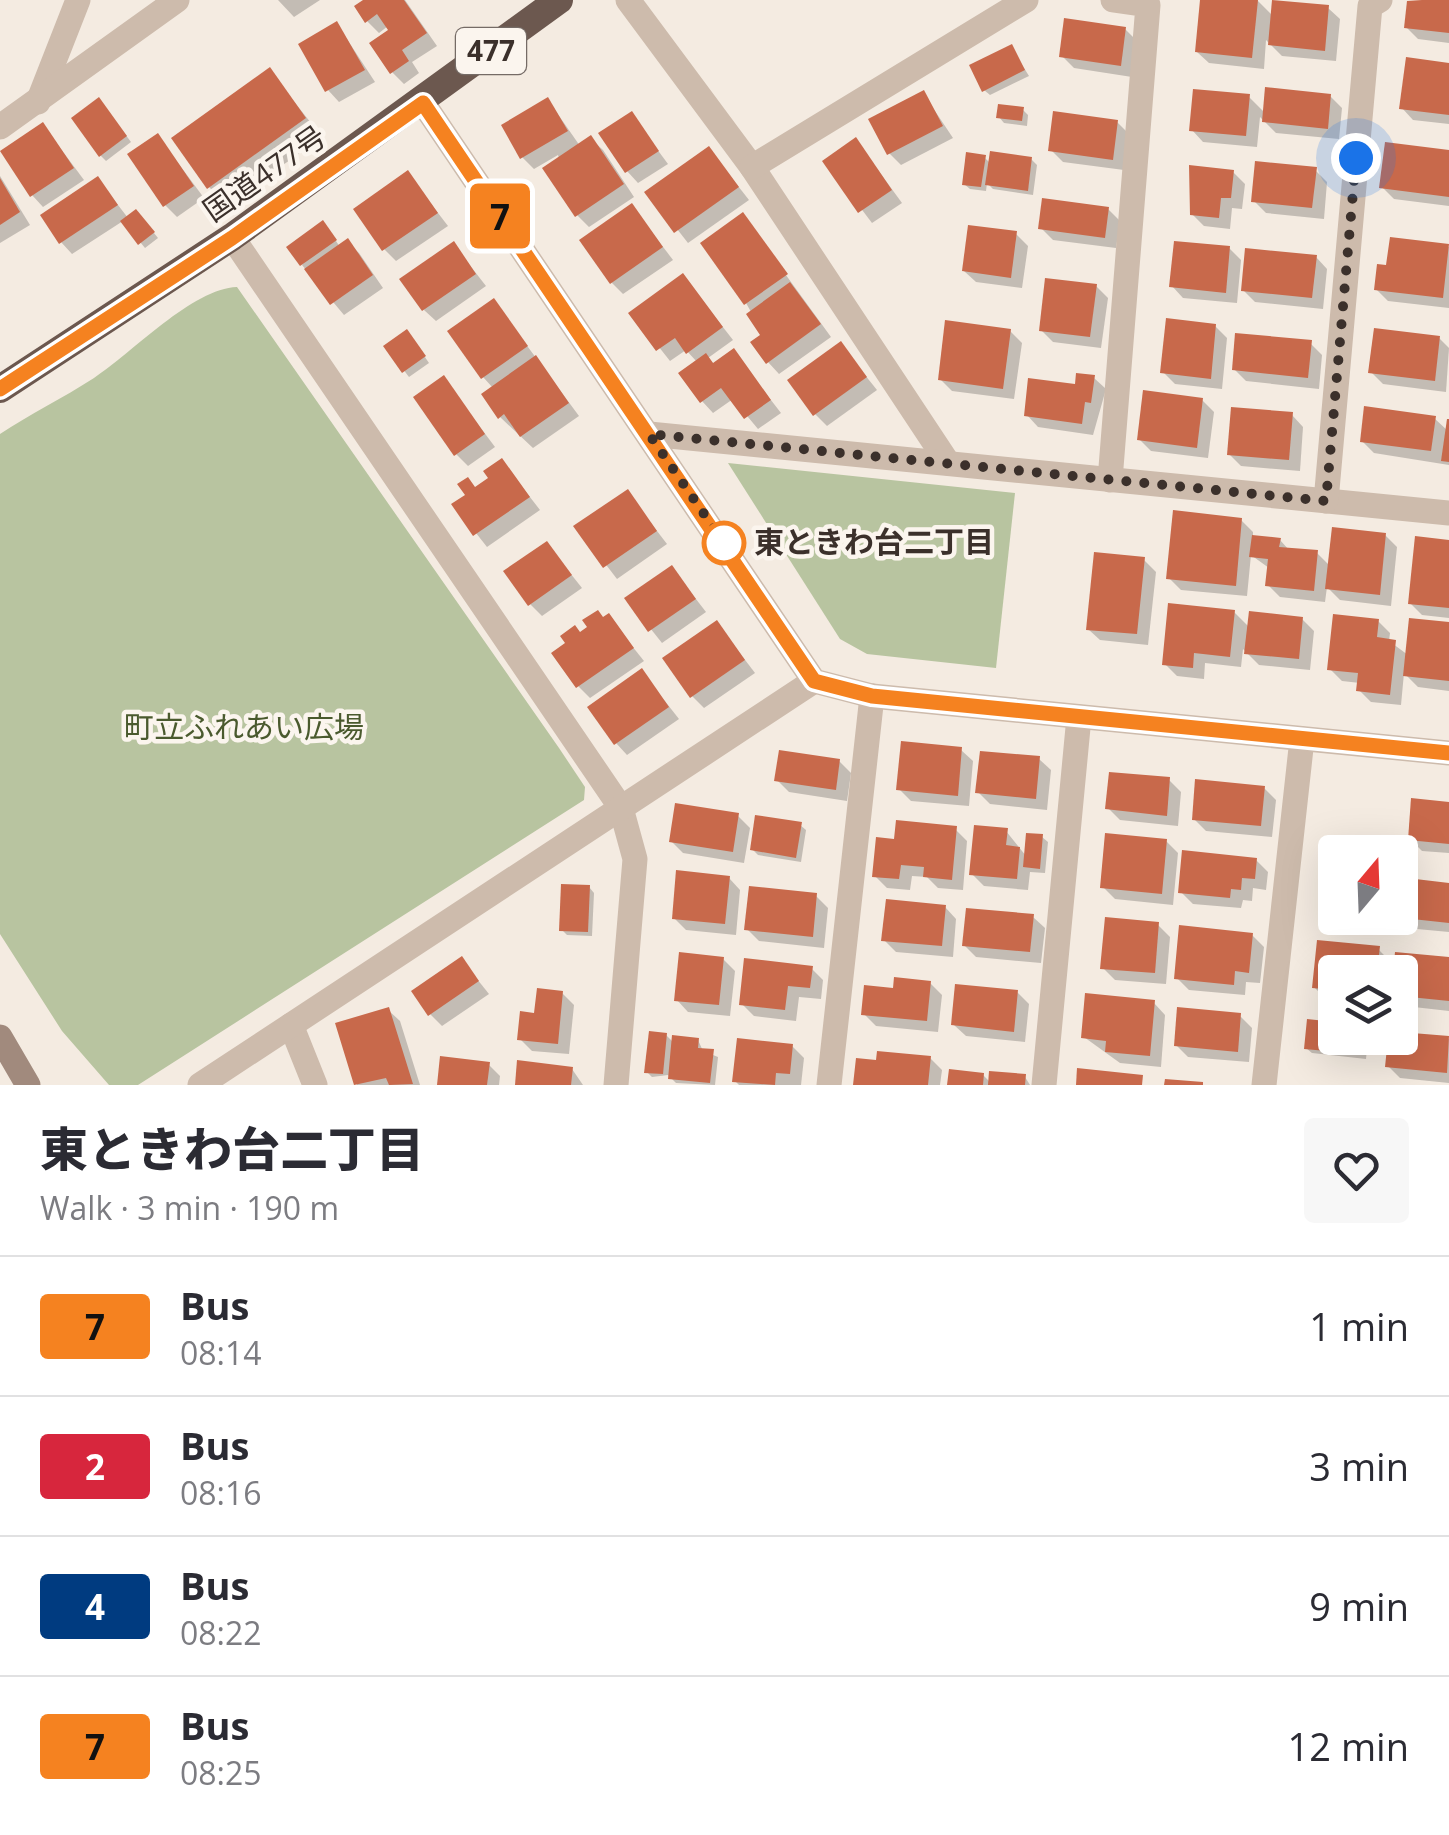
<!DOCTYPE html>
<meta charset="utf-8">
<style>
:root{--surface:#fff;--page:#f7f7f7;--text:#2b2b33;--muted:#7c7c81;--line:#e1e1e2}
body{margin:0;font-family:"Open Sans","Noto Sans JP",sans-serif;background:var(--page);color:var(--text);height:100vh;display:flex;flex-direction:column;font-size:38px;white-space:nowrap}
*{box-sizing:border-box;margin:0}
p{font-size:32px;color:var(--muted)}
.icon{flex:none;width:55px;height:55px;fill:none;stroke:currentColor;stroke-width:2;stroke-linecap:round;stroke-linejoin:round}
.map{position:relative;height:1085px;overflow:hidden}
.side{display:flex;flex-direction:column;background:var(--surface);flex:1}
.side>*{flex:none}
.badge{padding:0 20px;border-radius:8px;font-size:35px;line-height:65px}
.needle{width:65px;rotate:19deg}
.fabs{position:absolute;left:1318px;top:835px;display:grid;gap:20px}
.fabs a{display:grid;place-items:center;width:100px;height:100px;border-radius:10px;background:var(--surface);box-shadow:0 10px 40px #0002;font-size:50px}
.you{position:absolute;width:50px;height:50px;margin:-25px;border:8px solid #fff;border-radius:50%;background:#1a73e8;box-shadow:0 0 0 15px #1a73e833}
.map>.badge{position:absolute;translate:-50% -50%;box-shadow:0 0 0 5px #fff}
.round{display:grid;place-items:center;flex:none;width:105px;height:105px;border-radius:10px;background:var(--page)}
.overview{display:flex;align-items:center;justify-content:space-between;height:170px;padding:0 40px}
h1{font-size:48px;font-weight:800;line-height:75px}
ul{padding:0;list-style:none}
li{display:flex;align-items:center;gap:30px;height:140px;padding:0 40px;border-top:2px solid var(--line)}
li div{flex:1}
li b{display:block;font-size:38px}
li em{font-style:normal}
li .badge{min-width:110px;font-weight:700;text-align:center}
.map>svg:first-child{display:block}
</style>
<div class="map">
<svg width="1449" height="1085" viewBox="0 0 1449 1085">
<rect width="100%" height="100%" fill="#f4ebe1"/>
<g fill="#b8c4a0">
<path d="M 237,287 L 559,748 L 585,787 L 584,800 L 138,1085 L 109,1085 L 62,1031 L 0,934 L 0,434 C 30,414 63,398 94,378 C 132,353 193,288 237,287 Z"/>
<polygon points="728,463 1015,493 996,668 867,654 840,639"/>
</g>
<g fill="#0003">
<polygon points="278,0 320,0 294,17"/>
<polygon points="366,0 405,0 437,46 412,62 419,73 404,84 392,72 392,31 388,26 379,33 367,21"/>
<polygon points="1202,0 1257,0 1273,16 1328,8 1340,19 1336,61 1282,56 1266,40 1264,69 1209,63 1197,52"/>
<polygon points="1425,0 1449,0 1449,43 1418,39 1406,27"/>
<polygon points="337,24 375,82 339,102 328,90"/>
<polygon points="1125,29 1137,41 1132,77 1074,68 1062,56"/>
<polygon points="1011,47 1029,76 990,95 984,90"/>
<polygon points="1449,66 1449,124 1413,120 1402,108"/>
<polygon points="269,70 322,137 227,205 209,187"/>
<polygon points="923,93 953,138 901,165 889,153"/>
<polygon points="1330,96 1342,108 1339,139 1276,133 1260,117 1257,147 1203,142 1192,130 1249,97 1265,113"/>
<polygon points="548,100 580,146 591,139 603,150 634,197 589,227 577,215 558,155 534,169 522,157"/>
<polygon points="104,106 131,142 106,161 100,155"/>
<polygon points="1023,110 1028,115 1027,126 1004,123 999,117"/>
<polygon points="631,114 668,164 638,183 627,171"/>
<polygon points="1117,122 1129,134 1124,170 1063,162 1051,150"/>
<polygon points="43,125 84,180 43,207 32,195"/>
<polygon points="158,136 204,198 177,217 165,205"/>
<polygon points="856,140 902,203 872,223 825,161"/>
<polygon points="709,149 749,200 688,243 648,192"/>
<polygon points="1449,152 1449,206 1394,199 1382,187"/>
<polygon points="984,157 990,163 1031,159 1037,165 1033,195 993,189 987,183 986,191 970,189 964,184"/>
<polygon points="1315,170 1327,182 1324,219 1266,213 1254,201"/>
<polygon points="1233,172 1245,184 1242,209 1232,208 1230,229 1204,226 1192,214"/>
<polygon points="408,174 448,226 396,261 384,249"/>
<polygon points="0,176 30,225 0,243"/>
<polygon points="98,179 128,218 141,217 158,238 145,248 123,221 72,254 61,242"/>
<polygon points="632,206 673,260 623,294 612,283"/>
<polygon points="1108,209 1120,221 1116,248 1053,240 1041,228"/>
<polygon points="743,216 831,337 779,374 768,362 764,335 746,303"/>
<polygon points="328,229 340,247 347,242 359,253 383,288 344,315 302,265"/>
<polygon points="1016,234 1028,246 1022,288 976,282 964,271"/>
<polygon points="1392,240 1449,247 1449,308 1388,301 1376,289 1388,268"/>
<polygon points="454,245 486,286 436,321 424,310"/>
<polygon points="1229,248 1241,260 1237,303 1183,298 1172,286"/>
<polygon points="1316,257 1327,269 1323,309 1255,302 1243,290"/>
<polygon points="683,276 733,340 708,358 715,365 733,351 781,413 758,429 733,399 713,413 702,401 697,362 686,350 670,361 632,313"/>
<polygon points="1096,286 1108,298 1101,348 1053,342 1041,330"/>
<polygon points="494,301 579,416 533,448 500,417 493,388 483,377"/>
<polygon points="1215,326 1227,338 1222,389 1175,384 1163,372"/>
<polygon points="1010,331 1022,343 1014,399 952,391 940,379"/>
<polygon points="412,338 429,363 409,377 386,347"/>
<polygon points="1439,338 1449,348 1446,392 1383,384 1371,372"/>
<polygon points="1310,343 1322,355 1319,389 1246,381 1234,369"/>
<polygon points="840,344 877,390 827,426 815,414"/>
<polygon points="1094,378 1106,389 1093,435 1038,427 1027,415"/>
<polygon points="444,379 495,447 468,466 456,454"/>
<polygon points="1202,400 1214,412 1208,458 1151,451 1139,439"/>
<polygon points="1292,415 1303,427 1300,471 1241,466 1229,454"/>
<polygon points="1434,418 1448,431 1449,428 1449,465 1374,453 1362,441"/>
<polygon points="502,461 540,510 487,547 454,505 492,479"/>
<polygon points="627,492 667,544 617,579 577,527"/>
<polygon points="1241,520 1253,532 1253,538 1280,540 1289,550 1317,553 1330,566 1385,535 1397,547 1391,606 1340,600 1327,587 1325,602 1280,597 1268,585 1269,568 1251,555 1247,596 1181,590 1169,578"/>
<polygon points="1449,542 1449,618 1422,615 1410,603"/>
<polygon points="547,544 582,588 542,616 530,604"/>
<polygon points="1144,560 1156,572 1148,645 1100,640 1088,629"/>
<polygon points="672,568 706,612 662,643 627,599"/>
<polygon points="1234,612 1250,628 1302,619 1314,631 1310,670 1259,665 1243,649 1241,667 1205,663 1204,679 1177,676 1165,664"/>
<polygon points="608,616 644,661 590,698 578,686 581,634"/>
<polygon points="1378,621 1390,633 1389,641 1408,655 1449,625 1449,691 1418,687 1404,673 1401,705 1371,702 1359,690 1360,683 1342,681 1330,669"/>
<polygon points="717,623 755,673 704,708 692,696"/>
<polygon points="642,672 679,719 627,755 616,743"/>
<polygon points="961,750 973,761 969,806 911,801 899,789"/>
<polygon points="1039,759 1051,770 1047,810 990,804 978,792"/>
<polygon points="839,761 851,773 847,801 789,792 777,780"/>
<polygon points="1169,780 1181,792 1178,826 1120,820 1108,808"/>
<polygon points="1264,788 1276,800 1272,837 1206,831 1194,819"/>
<polygon points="1449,804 1449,853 1422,851 1410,839"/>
<polygon points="738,816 750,828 744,863 683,853 671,841"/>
<polygon points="800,825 806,830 801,862 758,855 752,849"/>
<polygon points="955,829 967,841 963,890 938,888 927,877 912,876 910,890 887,888 875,876 896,841"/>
<polygon points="1006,831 1026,856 1042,837 1048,842 1045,873 1030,872 1028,890 984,886 972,874"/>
<polygon points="1166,841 1178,853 1173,905 1115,899 1103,887"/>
<polygon points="1256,860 1268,872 1266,890 1253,888 1252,901 1243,900 1241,908 1193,904 1181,892"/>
<polygon points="729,878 740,890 736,935 686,930 674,918"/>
<polygon points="1449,885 1449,932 1417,929 1405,918"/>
<polygon points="589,887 594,893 592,936 567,935 562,930"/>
<polygon points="816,896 828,908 824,948 759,941 747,929"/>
<polygon points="945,907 956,919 953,957 896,952 884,940"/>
<polygon points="1033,917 1045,928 1041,963 976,957 964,945"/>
<polygon points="1345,918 1399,918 1398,934 1356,930"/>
<polygon points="1158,925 1170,937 1166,984 1115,980 1103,968"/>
<polygon points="1252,935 1264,947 1260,983 1246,982 1245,995 1189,990 1177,978"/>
<polygon points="1319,943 1378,949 1390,961 1389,972 1335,972 1335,1000 1326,999 1314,987"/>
<polygon points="1397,954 1449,960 1449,1011 1405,1006 1400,1001"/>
<polygon points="461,959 489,994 442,1026 430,1014"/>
<polygon points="723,959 735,971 730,1016 688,1012 677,1000"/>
<polygon points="811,968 823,980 821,999 799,997 796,1021 754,1016 742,1004"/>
<polygon points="930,983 942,995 938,1032 876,1026 864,1014 895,990"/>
<polygon points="1017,992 1029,1004 1025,1042 966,1036 954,1025"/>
<polygon points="562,993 574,1005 569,1054 532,1051 520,1039"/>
<polygon points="1154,1003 1165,1015 1161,1067 1120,1063 1084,1037"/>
<polygon points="388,1010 400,1021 420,1085 357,1085 338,1025"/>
<polygon points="1240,1016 1252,1028 1249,1062 1188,1057 1176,1045"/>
<polygon points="1335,1024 1335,1038 1368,1038 1366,1059 1312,1053 1306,1048"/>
<polygon points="1400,1034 1449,1039 1449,1083 1400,1078 1388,1066 1390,1038"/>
<polygon points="666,1035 674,1043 698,1040 703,1051 718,1057 715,1085 676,1083 668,1075 652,1077 647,1072"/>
<polygon points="792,1046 804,1058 801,1085 739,1085 735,1081"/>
<polygon points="930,1058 942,1070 940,1085 856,1085"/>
<polygon points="488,1064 500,1076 499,1085 440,1085"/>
<polygon points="572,1069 583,1085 517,1085"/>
<polygon points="983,1075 990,1082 1025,1077 1030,1085 950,1085"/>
</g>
<g fill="#c8694b">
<polygon points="363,0 404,0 427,33 402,50 409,61 390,74 369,43 388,30 377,14 365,23 354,6"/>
<polygon points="1200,0 1258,0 1252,58 1195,52"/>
<polygon points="1272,0 1329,5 1325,51 1268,45"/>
<polygon points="1422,0 1449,0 1449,33 1404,28 1407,1"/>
<polygon points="1064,18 1126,27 1121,66 1059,57"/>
<polygon points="337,21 365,70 325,92 298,44"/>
<polygon points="1012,44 1025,70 982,92 969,65"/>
<polygon points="1406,57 1449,63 1449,115 1399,109"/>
<polygon points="270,67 306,118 207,189 171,138"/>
<polygon points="1265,87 1331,94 1328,129 1262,122"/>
<polygon points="1193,89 1250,94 1246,136 1189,131"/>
<polygon points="924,90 943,126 887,155 868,119"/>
<polygon points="99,97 127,136 99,157 71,118"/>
<polygon points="548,97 568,131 520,159 501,125"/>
<polygon points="998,104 1024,107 1022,121 996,118"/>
<polygon points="632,111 659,151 625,173 598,133"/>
<polygon points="1053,111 1118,120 1113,160 1048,151"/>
<polygon points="43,122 74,168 30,197 0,151"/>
<polygon points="158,133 194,186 163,207 127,154"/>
<polygon points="591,135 624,184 575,217 542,168"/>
<polygon points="856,137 892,190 858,213 822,161"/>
<polygon points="1385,142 1449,150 1449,197 1379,188"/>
<polygon points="709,146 739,187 674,233 644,192"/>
<polygon points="990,151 1032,157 1028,191 985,185"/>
<polygon points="966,152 986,155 981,187 962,185"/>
<polygon points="1255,161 1317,167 1312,208 1251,202"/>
<polygon points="1189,165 1234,170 1231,198 1221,198 1219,218 1190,215"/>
<polygon points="408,170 438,213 382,251 353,209"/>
<polygon points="98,176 118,205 59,244 40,215"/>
<polygon points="0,178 20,212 0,225"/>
<polygon points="1042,198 1109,207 1105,238 1038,229"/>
<polygon points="632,203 663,247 610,284 579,240"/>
<polygon points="136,209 155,232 138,245 120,221"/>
<polygon points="743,212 788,274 744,305 700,243"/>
<polygon points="323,220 337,240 300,266 286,247"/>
<polygon points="968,225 1017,231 1011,278 962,271"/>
<polygon points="1390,237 1449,244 1443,298 1374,290 1377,264 1386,265"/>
<polygon points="348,238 373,275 330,305 304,269"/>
<polygon points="454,241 476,274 422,311 399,279"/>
<polygon points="1174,241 1230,246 1226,293 1169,287"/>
<polygon points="1245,248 1317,255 1312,298 1241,291"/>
<polygon points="683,273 723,327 686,354 675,338 656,351 628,313"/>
<polygon points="1045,278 1097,284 1090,337 1039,331"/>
<polygon points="790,282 821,324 766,364 750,342 760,335 746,314"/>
<polygon points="494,298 528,346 481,379 447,331"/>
<polygon points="1166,318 1216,324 1211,379 1160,373"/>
<polygon points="945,320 1011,329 1003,389 938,380"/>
<polygon points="1374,328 1440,336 1435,381 1368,373"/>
<polygon points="407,329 426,356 402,373 383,346"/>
<polygon points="1235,333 1312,340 1308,378 1232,370"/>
<polygon points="841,341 867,377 813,416 787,380"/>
<polygon points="734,348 771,400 744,419 721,388 700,403 678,373 706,353 713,363"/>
<polygon points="536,355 569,403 520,437 504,414 498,419 481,394"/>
<polygon points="1076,373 1095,375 1091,403 1085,402 1082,424 1024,416 1028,378 1075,384"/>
<polygon points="444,375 485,434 454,456 413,397"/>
<polygon points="1143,390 1203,398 1197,448 1137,440"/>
<polygon points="1364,406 1436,416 1431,451 1360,442"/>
<polygon points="1231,407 1293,412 1289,460 1227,455"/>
<polygon points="1447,419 1449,419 1449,462 1441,461"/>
<polygon points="502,458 530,497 473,536 451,504 465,495 457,484 468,477 475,487 488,478 483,471"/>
<polygon points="628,489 657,531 603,568 573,526"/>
<polygon points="1173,510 1242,518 1236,586 1166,579"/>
<polygon points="1332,527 1386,533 1380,595 1325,589"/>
<polygon points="1252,535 1281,538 1279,547 1318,550 1314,591 1265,586 1268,559 1249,557"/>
<polygon points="1415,536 1449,540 1449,608 1408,604"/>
<polygon points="547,541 572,575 528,606 503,571"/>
<polygon points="1094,552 1145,557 1137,634 1086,630"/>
<polygon points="672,565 696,599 648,632 624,598"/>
<polygon points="1168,603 1235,610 1230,657 1194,653 1193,668 1162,665"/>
<polygon points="598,610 603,617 609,613 634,648 576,688 551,653 565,643 560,636 575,625 580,632 587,627 582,620"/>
<polygon points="1249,611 1303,617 1299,659 1244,654"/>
<polygon points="1333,614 1379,619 1377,637 1396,640 1390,695 1356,691 1358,673 1327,670"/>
<polygon points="1409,618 1449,622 1449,681 1403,676"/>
<polygon points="717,620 745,660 690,698 662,658"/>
<polygon points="642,668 669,707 614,745 587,707"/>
<polygon points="901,741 962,747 958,796 896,790"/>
<polygon points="779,750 840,759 836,790 774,781"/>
<polygon points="980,751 1040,756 1036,799 975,793"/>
<polygon points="1109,772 1170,777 1167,816 1105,809"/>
<polygon points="1195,779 1265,786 1261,826 1192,820"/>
<polygon points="1411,798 1449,802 1449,844 1408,840"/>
<polygon points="675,803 739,813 733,852 669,842"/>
<polygon points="755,815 802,822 796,858 750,850"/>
<polygon points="896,820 957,826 952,880 923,877 924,867 901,865 899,879 872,877 876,837 894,839"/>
<polygon points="974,825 1008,828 1006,845 1020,847 1017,879 969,875"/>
<polygon points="1026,833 1043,834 1040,869 1023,867"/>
<polygon points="1105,833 1167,839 1162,894 1100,888"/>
<polygon points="1182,850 1257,858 1255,879 1242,878 1241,890 1231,889 1230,898 1178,893"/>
<polygon points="676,870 730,876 725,924 672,919"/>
<polygon points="1407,878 1449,883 1449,923 1403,918"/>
<polygon points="561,884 590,885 588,932 559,931"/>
<polygon points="749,886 817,893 813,937 744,930"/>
<polygon points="886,899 946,905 942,946 881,941"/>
<polygon points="966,908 1034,914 1030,952 962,946"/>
<polygon points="1105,917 1159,922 1155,973 1100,969"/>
<polygon points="1354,918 1387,918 1387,924"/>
<polygon points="1179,925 1253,933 1249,973 1235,971 1234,985 1174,979"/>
<polygon points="1317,940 1380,946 1377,972 1335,972 1335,990 1312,988"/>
<polygon points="679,952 724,957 719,1005 674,1001"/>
<polygon points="1395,952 1449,957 1449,1001 1400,996 1400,972 1393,972"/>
<polygon points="462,956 479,981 428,1016 411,991"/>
<polygon points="744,958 813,966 810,988 788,986 785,1010 739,1005"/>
<polygon points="894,977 931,981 927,1021 861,1015 864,985 893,988"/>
<polygon points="955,984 1018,990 1014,1032 951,1025"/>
<polygon points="537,988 563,991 558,1044 517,1040 520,1011 534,1013"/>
<polygon points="1085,993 1155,1000 1150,1056 1105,1052 1106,1041 1081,1038"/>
<polygon points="389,1007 413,1084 389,1085 386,1078 354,1085 335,1023"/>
<polygon points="1177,1007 1241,1013 1238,1052 1174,1046"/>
<polygon points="1307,1019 1335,1022 1335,1038 1363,1038 1361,1054 1304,1049"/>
<polygon points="649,1031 667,1033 663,1074 644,1073"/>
<polygon points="1400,1032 1449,1036 1447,1073 1385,1067 1388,1038 1400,1038"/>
<polygon points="672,1035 699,1038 698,1048 714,1049 710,1083 668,1079"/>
<polygon points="737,1038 793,1044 790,1074 776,1073 775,1085 732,1082"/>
<polygon points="877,1051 931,1056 928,1085 853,1085 856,1058 876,1060"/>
<polygon points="440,1056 490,1062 487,1085 437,1085"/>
<polygon points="517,1060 573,1067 571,1085 515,1085"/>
<polygon points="1077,1068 1143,1075 1142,1085 1076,1085"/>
<polygon points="949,1069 984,1073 983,1085 947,1085"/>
<polygon points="989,1071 1026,1074 1025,1085 988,1085"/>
<polygon points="1165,1079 1203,1082 1203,1085 1164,1085"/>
</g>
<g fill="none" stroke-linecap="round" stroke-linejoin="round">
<g stroke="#cdbbac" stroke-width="25">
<polyline points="628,0 752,167 948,463"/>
<polyline points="38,102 78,0"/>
<polyline points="0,127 177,0"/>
<polyline points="752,167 1026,0"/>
<polyline points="232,237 621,808 635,859 616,1085"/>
<polyline points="649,434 1449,513"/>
<polyline points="1110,480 1148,5 1113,0"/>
<polyline points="1326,501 1370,6 1380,0"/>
<polyline points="291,1025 315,1085"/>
<polyline points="200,1085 814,681"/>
<polyline points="829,1085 872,696"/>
<polyline points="1044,1085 1079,717"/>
<polyline points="1264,1085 1302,739"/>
</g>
<polyline stroke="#cdbbac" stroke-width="25" points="423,103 814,681 872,696 1449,753"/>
<polyline stroke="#a18a7d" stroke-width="25" points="0,1037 28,1085"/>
<polyline stroke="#6c584f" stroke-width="28" points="0,389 232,237 559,0"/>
</g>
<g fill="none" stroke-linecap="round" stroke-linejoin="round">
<g stroke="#fff" stroke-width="22">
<polyline id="line" points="0,389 232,238 423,103 814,681 872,696 1449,753"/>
</g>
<use href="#line" stroke="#f58220" stroke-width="15"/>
<polyline stroke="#3b302b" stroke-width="10" stroke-dasharray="0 18" points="724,543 649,434 1326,501 1356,158"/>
</g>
<circle fill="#fff" stroke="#f58220" stroke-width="5" cx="724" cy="543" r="20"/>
<g text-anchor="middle" stroke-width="9" stroke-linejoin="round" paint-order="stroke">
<rect fill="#fbf5ee" stroke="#756b66" stroke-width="2.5" x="456" y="28" width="70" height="46" rx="8"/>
<g font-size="28" font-weight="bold" fill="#3b302b">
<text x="491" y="61">477</text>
</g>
<g font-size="30" fill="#3b302b" stroke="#fbf5ee">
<text transform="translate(265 174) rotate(-35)" y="10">国道477号</text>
</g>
<g font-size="30" font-weight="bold" fill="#3b302b" stroke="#fbf5ee" text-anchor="start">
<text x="754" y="553">東ときわ台二丁目</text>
</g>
<g font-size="30" fill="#4a5a2e" stroke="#fbf5ee">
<text x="244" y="738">町立ふれあい広場</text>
</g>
</g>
</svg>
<div class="fabs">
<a><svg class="needle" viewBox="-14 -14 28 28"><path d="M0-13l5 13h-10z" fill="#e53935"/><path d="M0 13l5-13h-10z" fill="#7c7c81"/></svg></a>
<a><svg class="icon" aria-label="layers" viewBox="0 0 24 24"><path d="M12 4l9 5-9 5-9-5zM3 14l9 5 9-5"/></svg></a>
</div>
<div class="you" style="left:1356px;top:158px"></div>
<b class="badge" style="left:500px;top:216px;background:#f58220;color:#111">7</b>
</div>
<section class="side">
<div class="overview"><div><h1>東ときわ台二丁目</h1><p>Walk · 3 min · 190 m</p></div><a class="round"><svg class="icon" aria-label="heart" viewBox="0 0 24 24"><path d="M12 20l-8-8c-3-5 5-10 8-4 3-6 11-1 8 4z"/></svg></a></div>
<ul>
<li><span class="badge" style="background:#f58220;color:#111">7</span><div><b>Bus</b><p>08:14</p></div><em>1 min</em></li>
<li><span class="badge" style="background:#d7263d;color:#fff">2</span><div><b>Bus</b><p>08:16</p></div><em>3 min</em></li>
<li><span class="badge" style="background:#003b80;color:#fff">4</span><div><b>Bus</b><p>08:22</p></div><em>9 min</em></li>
<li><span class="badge" style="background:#f58220;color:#111">7</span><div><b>Bus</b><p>08:25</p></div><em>12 min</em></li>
</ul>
</section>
